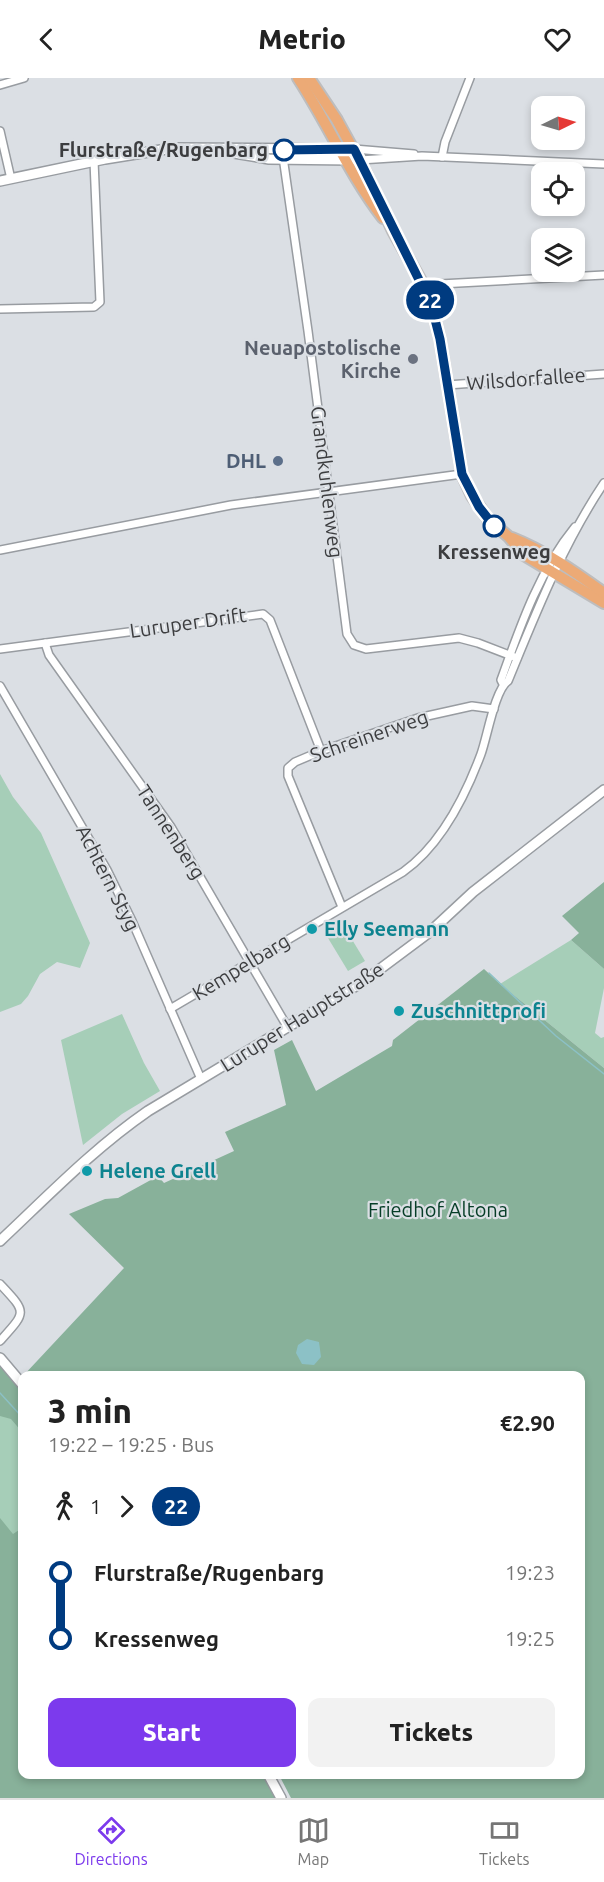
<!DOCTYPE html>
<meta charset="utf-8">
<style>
:root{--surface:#fff;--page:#f2f2f2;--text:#222;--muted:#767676;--line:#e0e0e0;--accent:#7c3aed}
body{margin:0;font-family:Ubuntu,sans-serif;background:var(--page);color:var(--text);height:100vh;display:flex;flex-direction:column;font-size:22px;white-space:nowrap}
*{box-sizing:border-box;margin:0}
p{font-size:20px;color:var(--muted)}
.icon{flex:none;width:33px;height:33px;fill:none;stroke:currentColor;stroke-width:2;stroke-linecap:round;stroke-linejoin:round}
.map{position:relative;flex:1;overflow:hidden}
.side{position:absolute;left:18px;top:1293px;width:567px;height:408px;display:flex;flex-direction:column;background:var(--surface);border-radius:12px;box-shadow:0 3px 9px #0003}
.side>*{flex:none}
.badge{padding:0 12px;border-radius:20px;font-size:21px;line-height:39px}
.needle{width:39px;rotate:85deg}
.fabs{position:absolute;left:531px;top:18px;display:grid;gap:12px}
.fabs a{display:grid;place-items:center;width:54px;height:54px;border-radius:12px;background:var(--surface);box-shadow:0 3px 9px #0003;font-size:30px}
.map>.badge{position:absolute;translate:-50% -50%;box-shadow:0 0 0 3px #fff}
.legs{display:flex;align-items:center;gap:9px;height:66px;padding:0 30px;font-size:20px}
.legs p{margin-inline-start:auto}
.headline{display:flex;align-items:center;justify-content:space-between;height:102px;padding:0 30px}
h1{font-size:33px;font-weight:800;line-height:45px}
.primary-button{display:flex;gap:12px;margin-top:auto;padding:12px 30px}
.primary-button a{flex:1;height:69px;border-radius:12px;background:var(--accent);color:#fff;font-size:24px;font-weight:800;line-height:69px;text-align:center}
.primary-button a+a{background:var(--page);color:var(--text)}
ul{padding:0 30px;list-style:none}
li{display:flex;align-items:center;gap:21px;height:66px;font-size:22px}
li i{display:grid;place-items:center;width:9px;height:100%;margin:0 8px;background:currentColor}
li i::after{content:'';width:15px;height:15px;margin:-8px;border:4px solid;border-radius:50%;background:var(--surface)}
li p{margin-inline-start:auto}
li:first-child i{background:linear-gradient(#0000 50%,currentColor 0)}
li:last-child i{background:linear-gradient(currentColor 50%,#0000 0)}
header{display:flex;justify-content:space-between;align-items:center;height:78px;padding:0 30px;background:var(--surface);font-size:27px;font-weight:800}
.tab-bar{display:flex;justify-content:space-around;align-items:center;height:84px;border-top:2px solid var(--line);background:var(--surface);font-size:16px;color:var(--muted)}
.tab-bar a{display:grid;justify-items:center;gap:3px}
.tab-bar .selected{color:var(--accent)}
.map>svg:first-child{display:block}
</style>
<header><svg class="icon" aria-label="back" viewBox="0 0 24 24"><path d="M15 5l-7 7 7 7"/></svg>Metrio<svg class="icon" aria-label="heart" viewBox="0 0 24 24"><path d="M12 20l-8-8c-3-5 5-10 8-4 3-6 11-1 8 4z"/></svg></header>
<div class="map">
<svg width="604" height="1720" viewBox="0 0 604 1720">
<rect width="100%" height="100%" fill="#dbdfe4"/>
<g fill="#a6ceb8">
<polygon points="0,696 13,719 41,755 90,865 80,890 57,884 40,896 28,918 21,926 0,934"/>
<polygon points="345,850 365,883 348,893 328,860"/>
<polygon points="571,862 604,891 604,910 595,955 601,960 604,959 604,990 500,906"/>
<polygon points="122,936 144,985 160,1013 122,1036 83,1067 61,962"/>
<polygon points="0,1287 22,1314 22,1696 263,1697 276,1720 0,1720"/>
</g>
<g fill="#88b19a">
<polygon points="604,804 604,891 571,862 579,855 562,838"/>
<polygon points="484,891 500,906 604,990 604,1720 291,1720 279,1697 580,1696 580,1298 23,1298 124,1190 69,1136 105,1121 118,1120 158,1098 164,1105 234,1073 225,1054 286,1027 274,972 292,962 316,1013 392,968 393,962"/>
<polygon points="0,1288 22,1314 22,1354 11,1341 0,1338"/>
<polygon points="0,1440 13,1456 22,1450 22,1696 263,1697 276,1720 0,1720"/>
</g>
<polygon fill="#8cc1c6" points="307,1261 319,1264 321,1279 314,1287 302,1286 296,1275 298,1267"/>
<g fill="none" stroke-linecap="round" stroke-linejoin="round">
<g stroke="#8cc1c6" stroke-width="1.5">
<polyline points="489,895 556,958 604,996"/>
<polyline points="0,1315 22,1339"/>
</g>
<g stroke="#989ca1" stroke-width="10">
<g id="street">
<polyline points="0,7 24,0"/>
<polyline points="0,53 11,101"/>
<polyline points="354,71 414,76"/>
<polyline points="282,72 308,253 347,556 354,567 366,571 459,560 478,565 517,580"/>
<polyline points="442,79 445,64 470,0"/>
<polyline points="360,82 422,78 604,86"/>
<polyline points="425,210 440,206 604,197"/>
<polyline points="0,231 94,229 100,224 94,83"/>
<polyline points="447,307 604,296"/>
<polyline points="0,472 231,427 462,396"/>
<polyline points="45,565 49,577 171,749 288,950"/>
<polyline points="0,571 263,536 270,542 321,673"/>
<path d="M 503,606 L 501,602 C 520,549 539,493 575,449"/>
<polyline points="0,608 107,792 132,843 201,1001"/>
<polyline points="342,829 288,698 288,690 295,684 321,673 418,640 472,628 494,631"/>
<path d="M 170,931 L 403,794 C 441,767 465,719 481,676 C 487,660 495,611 508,603 C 536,535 563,466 604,405"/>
<path d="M 0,1206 C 27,1235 27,1233 0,1263"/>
</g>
</g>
<g stroke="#989ca1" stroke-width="12">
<g id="secondary">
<polyline points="228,74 269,81 351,82"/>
<polyline points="0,103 105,81 173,70 345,71"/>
<path d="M 0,1163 C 48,1118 93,1071 148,1033 L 364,903 L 431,853 L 473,814 L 604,712"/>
<polyline points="0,1280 22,1306"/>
<polyline points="268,1696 281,1720"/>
</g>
</g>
<g stroke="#bdbdbe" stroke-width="14">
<g id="primary">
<path d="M 298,0 C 328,46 350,97 383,140"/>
<polyline points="309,0 337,42 366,95 393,153 425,210 431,226 440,261 462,396 472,418 488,441 509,459 524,477 604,525"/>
<path d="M 512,460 C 545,473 575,494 604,515"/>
</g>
</g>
<use href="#street" stroke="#fff" stroke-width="7"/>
<use href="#secondary" stroke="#fff" stroke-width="9"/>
<use href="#primary" stroke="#ecaa76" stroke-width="10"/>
</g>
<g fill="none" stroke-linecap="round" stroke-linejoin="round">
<g stroke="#fff" stroke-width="14">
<polyline id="line-1" points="284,72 354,71 431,226 440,261 462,396 479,429 494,448"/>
</g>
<use href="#line-1" stroke="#003b80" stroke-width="9"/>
</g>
<g fill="#fff" stroke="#003b80" stroke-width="3">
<circle cx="284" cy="72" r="10"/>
<circle cx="494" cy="448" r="10"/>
</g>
<circle fill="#6b7280" stroke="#dbdfe4" stroke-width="2" cx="413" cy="281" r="6"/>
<circle fill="#5c6f8a" stroke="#dbdfe4" stroke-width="2" cx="278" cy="383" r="6"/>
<g fill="#0f9aa8" stroke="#dbdfe4" stroke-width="2">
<circle cx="312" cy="851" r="6"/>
<circle cx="399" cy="933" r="6"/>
<circle cx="87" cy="1093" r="6"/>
</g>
<g text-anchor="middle" stroke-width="4.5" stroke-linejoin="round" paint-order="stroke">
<g font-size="20" font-weight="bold" fill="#3c3d3f" stroke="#dbdfe4" text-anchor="end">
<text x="268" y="79">Flurstraße/Rugenbarg</text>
<text x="494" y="481" text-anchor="middle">Kressenweg</text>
</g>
<g font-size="20" font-weight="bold" fill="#5b616d" stroke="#dbdfe4" text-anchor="end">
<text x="401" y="277">Neuapostolische<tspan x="401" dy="23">Kirche</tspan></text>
</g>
<g font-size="20" fill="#3c3d3f" stroke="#dbdfe4">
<text transform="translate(526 301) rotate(-4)" y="7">Wilsdorfallee</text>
<text transform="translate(327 404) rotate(83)" y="7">Grandkuhlenweg</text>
<text transform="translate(188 545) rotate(-8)" y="7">Luruper Drift</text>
<text transform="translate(369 658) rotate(-19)" y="7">Schreinerweg</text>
<text transform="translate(171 754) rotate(57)" y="7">Tannenberg</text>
<text transform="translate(108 800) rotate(63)" y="7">Achtern Styg</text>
<text transform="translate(241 889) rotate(-31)" y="7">Kempelbarg</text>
<text transform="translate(302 939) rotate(-32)" y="7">Luruper Hauptstraße</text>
</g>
<g font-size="20" font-weight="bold" fill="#4e5e75" stroke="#dbdfe4" text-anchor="end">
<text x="266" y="390">DHL</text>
</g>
<g font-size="20" font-weight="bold" fill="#0d838f" stroke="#dbdfe4" text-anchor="start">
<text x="324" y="858">Elly Seemann</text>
<text x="411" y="940">Zuschnittprofi</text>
<text x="99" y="1100">Helene Grell</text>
</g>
<g font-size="20" fill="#063d27" stroke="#dbdfe4">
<text x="438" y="1139">Friedhof Altona</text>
</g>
</g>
</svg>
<div class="fabs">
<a><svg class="needle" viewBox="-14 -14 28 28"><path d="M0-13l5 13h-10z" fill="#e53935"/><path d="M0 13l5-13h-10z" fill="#767676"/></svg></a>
<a><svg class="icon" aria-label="locate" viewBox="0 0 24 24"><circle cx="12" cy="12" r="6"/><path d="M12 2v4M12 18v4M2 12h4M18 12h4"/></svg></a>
<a><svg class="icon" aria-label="layers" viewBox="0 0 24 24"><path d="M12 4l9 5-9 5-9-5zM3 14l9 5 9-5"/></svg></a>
</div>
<b class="badge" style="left:430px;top:222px;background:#003b80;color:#fff">22</b>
<section class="side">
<div class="headline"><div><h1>3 min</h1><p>19:22 – 19:25 · Bus</p></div><b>€2.90</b></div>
<div class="legs"><svg class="icon" aria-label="walk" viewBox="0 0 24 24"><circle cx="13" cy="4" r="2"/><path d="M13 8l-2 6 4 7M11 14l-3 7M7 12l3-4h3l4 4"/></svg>1<svg class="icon" aria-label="forward" viewBox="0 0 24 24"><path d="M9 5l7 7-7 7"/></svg><b class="badge" style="background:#003b80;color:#fff">22</b></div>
<ul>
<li><i style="color:#003b80"></i><b>Flurstraße/Rugenbarg</b><p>19:23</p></li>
<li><i style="color:#003b80"></i><b>Kressenweg</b><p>19:25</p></li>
</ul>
<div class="primary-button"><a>Start</a><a>Tickets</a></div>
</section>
</div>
<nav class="tab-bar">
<a class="selected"><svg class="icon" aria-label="directions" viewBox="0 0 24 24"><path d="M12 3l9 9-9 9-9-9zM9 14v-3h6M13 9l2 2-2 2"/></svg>Directions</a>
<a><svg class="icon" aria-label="map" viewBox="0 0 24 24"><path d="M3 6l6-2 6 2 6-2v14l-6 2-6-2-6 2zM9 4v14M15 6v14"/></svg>Map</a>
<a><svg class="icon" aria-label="tickets" viewBox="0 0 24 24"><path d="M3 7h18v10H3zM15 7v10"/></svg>Tickets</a>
</nav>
